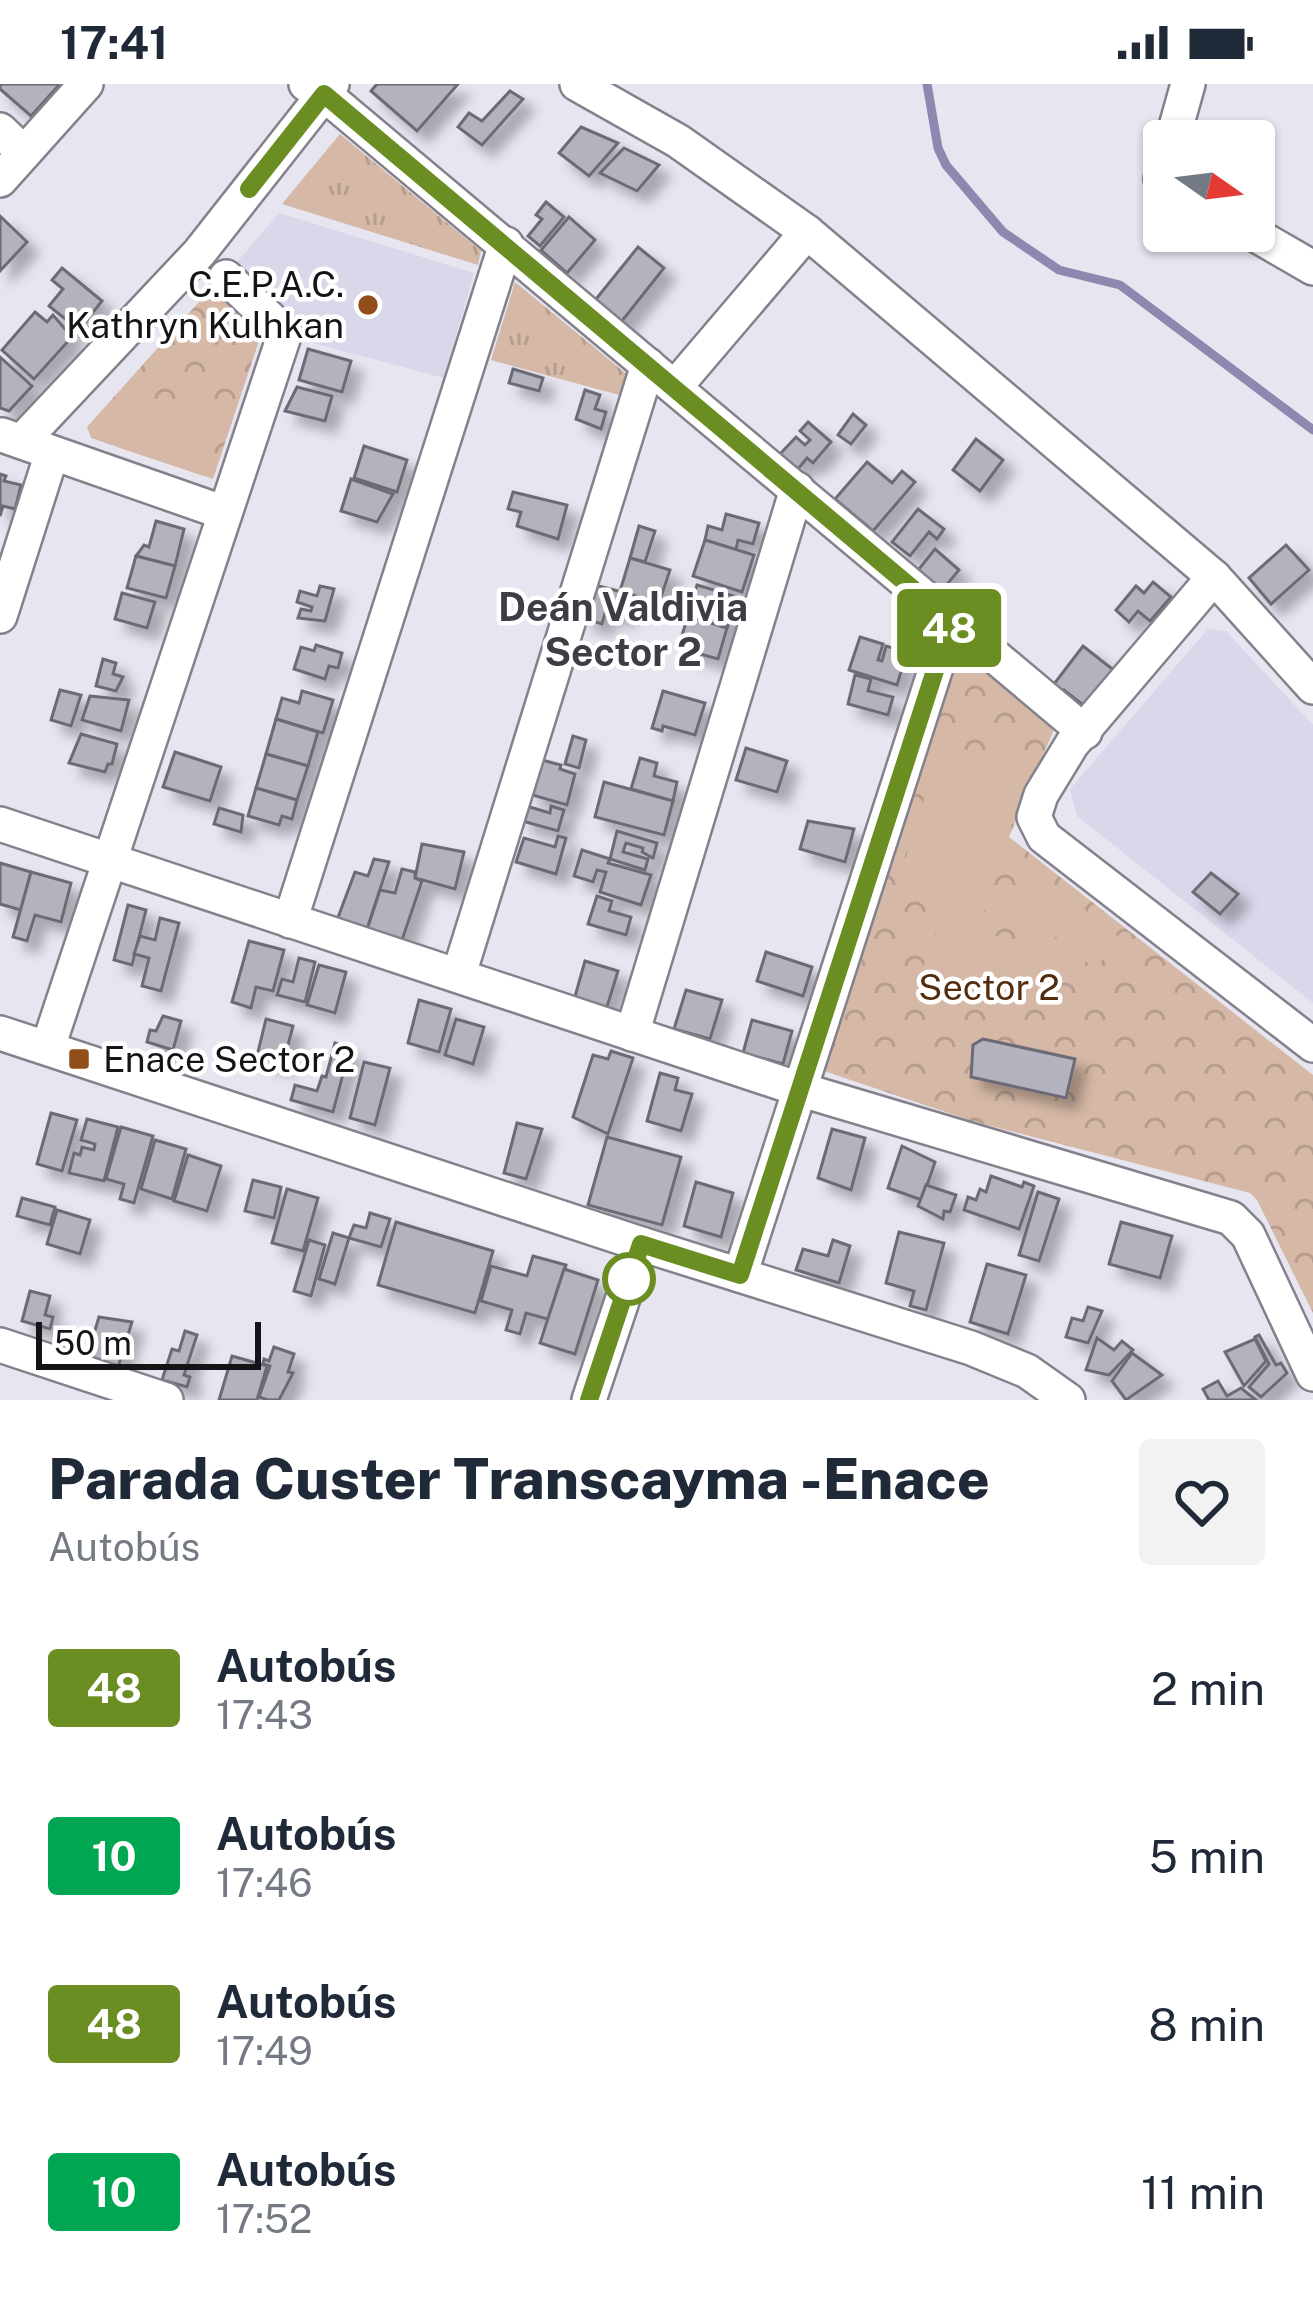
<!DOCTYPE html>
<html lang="es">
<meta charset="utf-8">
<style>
:root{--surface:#fff;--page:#f2f2f3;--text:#1f2937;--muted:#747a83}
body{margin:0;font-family:"Public Sans",sans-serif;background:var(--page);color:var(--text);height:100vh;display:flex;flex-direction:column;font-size:45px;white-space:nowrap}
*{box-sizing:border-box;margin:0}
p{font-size:39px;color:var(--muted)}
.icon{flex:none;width:66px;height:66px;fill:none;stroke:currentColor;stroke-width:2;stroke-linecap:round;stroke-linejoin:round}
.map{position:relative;height:1316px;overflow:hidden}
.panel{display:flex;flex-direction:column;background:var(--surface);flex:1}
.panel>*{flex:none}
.badge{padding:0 24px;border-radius:9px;font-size:42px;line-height:78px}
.needle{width:78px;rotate:104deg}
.fabs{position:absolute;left:1143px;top:36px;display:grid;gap:24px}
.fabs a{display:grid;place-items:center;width:132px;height:132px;border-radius:12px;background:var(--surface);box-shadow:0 3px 9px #0004;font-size:60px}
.scale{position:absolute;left:36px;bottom:30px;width:225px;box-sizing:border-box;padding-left:12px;border:6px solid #141418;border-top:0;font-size:33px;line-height:42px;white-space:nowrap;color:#141418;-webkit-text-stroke:9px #fff;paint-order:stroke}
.map>.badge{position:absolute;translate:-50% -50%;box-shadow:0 0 0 6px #fff}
.round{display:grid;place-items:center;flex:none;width:126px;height:126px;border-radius:12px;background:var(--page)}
.head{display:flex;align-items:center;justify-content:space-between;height:204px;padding:0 48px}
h1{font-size:57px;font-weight:800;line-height:90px}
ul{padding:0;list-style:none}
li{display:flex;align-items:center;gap:36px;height:168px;padding:0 48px}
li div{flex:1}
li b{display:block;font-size:45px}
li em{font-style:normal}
li .badge{min-width:132px;font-weight:700;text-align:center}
.status{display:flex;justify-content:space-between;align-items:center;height:84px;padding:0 60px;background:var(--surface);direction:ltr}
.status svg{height:33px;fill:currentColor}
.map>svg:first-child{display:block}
</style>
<div class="status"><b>17:41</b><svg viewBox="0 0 49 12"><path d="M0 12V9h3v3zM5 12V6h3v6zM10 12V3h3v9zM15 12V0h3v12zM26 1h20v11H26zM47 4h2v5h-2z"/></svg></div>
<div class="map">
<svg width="1313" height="1316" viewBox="0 0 1313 1316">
<defs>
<pattern id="grass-tufts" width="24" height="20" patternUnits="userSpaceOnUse" patternTransform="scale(3)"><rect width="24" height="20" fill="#d5b8a5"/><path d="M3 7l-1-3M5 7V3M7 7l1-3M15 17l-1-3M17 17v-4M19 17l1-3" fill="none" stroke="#b69d8d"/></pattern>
<pattern id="park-crowns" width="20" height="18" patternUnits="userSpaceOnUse" patternTransform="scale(3)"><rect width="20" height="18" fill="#d5b8a5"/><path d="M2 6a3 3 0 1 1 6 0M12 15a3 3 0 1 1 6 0" fill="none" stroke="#b69d8d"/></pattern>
<filter id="shadow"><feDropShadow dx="11" dy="11" stdDeviation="6" flood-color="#0004"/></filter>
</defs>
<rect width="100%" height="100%" fill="#e6e5f0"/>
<g fill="#d9d7ea">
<polygon points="279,129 474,189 444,294 309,258 232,184"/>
<polygon points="1208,545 1226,547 1313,641 1313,919 1077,732 1070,705"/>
</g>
<g fill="url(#grass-tufts)">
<polygon points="340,50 481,167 478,181 282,120"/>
<polygon points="515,198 629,292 623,312 491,276"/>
</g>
<g fill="url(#park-crowns)">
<polygon points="215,200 264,242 213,395 91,354 87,343"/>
<polygon points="966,571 1055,643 1009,753 1313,991 1313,1229 1257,1116 1250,1109 972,1037 824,987 954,580"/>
</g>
<g fill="#d5b8a5">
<polygon points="135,309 222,338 204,392 117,363"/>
<polygon points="941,660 1028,687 982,835 895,808"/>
<polygon points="1031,782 1120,854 1095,885 1006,813"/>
<polygon points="944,831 1050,874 1028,929 922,886"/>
</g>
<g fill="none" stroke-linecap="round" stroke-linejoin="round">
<polyline stroke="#8d88b0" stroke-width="9" points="927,0 938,64 946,81 1003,148 1059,186 1120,201 1313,346"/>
</g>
<g fill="#b3b2bd" stroke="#6c6b75" stroke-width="3" filter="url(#shadow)">
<polygon points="0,0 58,0 59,1 31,32 0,5"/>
<polygon points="377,0 458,0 417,47 371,7"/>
<polygon points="510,7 523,15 482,61 458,43 469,29 482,37"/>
<polygon points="581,43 618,59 589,92 559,69"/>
<polygon points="624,64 659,81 637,107 600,89"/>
<polygon points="546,118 564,133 540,162 528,152 542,135 536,131"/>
<polygon points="0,132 27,158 0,187"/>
<polygon points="569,133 595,156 567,189 541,166"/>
<polygon points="638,163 664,184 618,242 592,220"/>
<polygon points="62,184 102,217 79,246 49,222 63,205 52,196"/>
<polygon points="35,228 47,238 53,231 72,253 34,295 2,266"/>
<polygon points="308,265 351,277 342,308 299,296"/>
<polygon points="0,273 32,302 9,327 0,324"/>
<polygon points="513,285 543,294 539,307 509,299"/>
<polygon points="297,303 332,312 325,337 285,327"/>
<polygon points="585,306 600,311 595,325 606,328 601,345 576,335"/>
<polygon points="853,330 866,341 851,360 838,351"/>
<polygon points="808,338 831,358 813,379 807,374 798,385 780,370 796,353 805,361 810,356 800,347"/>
<polygon points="976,355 1003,376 980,407 953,386"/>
<polygon points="364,362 407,376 397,408 354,394"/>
<polygon points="867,378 892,399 902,387 915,398 873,447 835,415"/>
<polygon points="0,390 6,392 4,397 21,401 15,425 3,422 0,432"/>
<polygon points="351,395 393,410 377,438 341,427"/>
<polygon points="513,408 567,421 558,455 517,442 521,428 508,425"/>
<polygon points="918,425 944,445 937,455 929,448 910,472 892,458"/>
<polygon points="726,430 759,439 753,460 738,456 736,466 705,456 708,442 722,446"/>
<polygon points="156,437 184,445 175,482 136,472 144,461 149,463"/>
<polygon points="639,442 655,447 645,478 630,474"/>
<polygon points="705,456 754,471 742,508 693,492"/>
<polygon points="1286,461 1309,486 1271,520 1249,494"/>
<polygon points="935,465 959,486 939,510 915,490"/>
<polygon points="136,472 175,482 166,514 127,504"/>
<polygon points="630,474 670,486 659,519 620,507"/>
<polygon points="1153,498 1171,513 1150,537 1138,527 1129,538 1116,526 1136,502 1144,509"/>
<polygon points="591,500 630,510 624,531 606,526 602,540 582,534"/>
<polygon points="697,501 737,513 727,544 688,532"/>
<polygon points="320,502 334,505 325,537 298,534 301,525 311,527 312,523 297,518 300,507 317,512"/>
<polygon points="122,509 155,518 147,544 115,535"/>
<polygon points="688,532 727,544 718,575 678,564"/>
<polygon points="860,553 883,560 878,576 882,577 886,562 907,568 897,601 849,586"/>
<polygon points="316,561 342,569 338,584 329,582 325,595 294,585 301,563 314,567"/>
<polygon points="1083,562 1116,588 1087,624 1064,606 1060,611 1051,604"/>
<polygon points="103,575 116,579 113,590 123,593 116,607 96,602"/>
<polygon points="855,591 871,595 868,607 893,613 888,631 848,620"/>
<polygon points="60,606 81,611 71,642 51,636"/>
<polygon points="302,607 333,616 323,649 276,635 282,614 299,619"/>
<polygon points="663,607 705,619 695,651 663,642 662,647 652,644"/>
<polygon points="90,612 129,616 121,647 82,636"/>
<polygon points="276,635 318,648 308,682 266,670"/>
<polygon points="81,650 117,660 112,680 108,680 105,688 69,679"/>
<polygon points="573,652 586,656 579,684 565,680"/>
<polygon points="746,664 787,677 777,708 736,696"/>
<polygon points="175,668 221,683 210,717 163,703"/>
<polygon points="266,670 308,682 297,716 256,704"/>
<polygon points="640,674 657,679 654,692 677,698 673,717 631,705"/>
<polygon points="538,675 561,681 560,685 575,690 567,721 529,710"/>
<polygon points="604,698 673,717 664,751 595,733"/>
<polygon points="256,704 297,716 292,735 282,732 279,741 248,732"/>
<polygon points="523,721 550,729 551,722 564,726 558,747 522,737"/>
<polygon points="219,724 243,731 241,748 214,740"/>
<polygon points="808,737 854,745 845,778 800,765"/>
<polygon points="617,747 657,759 653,774 642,768 643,764 626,759 623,768 648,775 645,786 610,775"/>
<polygon points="558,752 566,754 556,790 516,778 524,754 555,763"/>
<polygon points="422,760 464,768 455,805 415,794"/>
<polygon points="582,766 610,775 608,779 651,791 641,821 600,808 606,788 597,786 593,798 574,792"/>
<polygon points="374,775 389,778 367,845 337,836 355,788 368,792"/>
<polygon points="0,779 31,788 21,826 0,820"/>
<polygon points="402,785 415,788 415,794 422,797 401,859 366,849 380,806 395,809"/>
<polygon points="31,788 71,799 61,838 35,831 27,857 13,853"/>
<polygon points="1211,789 1238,810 1220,830 1193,808"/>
<polygon points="597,812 612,817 609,827 631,833 626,851 588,840"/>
<polygon points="128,821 146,826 132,881 114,876"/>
<polygon points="160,834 179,839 161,907 142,902 149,874 134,870 140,852 155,856"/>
<polygon points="249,857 284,866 273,907 256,903 251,924 232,918"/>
<polygon points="766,868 812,883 803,912 757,897"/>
<polygon points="299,874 315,878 305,918 277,911 282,895 293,898"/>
<polygon points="585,877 618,887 606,926 574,916"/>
<polygon points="319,881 346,888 335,929 307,921"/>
<polygon points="686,906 722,916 710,955 674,945"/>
<polygon points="419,916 451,925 439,968 408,959"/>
<polygon points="163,932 181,937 173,966 147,958 150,946 156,947"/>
<polygon points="266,935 293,942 283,980 257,972"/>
<polygon points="456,935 484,943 473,980 445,971"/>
<polygon points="752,936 792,947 783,980 743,969"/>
<polygon points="983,955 1075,975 1066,1014 971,993 973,961"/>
<polygon points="335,959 350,964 333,1028 291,1016 295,1001 317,1007 322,992 326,993"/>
<polygon points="611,967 633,974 608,1050 573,1033 593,971 608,975"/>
<polygon points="364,978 390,984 375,1041 350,1034"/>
<polygon points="660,989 678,994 675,1006 692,1010 681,1047 647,1037"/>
<polygon points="51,1029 77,1036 62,1087 37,1080"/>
<polygon points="87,1035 118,1043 104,1097 69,1089 74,1069 80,1071 82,1063 94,1066 95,1060 81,1056"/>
<polygon points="517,1039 542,1045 526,1095 504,1089"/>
<polygon points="121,1043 153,1052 134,1119 120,1115 124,1100 106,1095"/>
<polygon points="832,1045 865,1054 851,1106 818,1094"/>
<polygon points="607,1053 681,1073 662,1141 588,1121"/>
<polygon points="155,1056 186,1065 172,1115 141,1105"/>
<polygon points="902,1062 935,1078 922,1116 888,1104"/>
<polygon points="188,1071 221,1082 207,1127 174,1117"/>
<polygon points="991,1092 1022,1103 1024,1098 1034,1102 1019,1145 964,1126 968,1113 976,1116 980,1105 986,1108"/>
<polygon points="253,1096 281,1103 274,1134 245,1127"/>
<polygon points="696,1098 733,1109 721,1153 684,1142"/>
<polygon points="926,1101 956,1111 950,1128 944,1127 943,1135 918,1122"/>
<polygon points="287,1105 318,1114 303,1167 272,1159"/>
<polygon points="1038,1108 1059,1115 1039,1177 1019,1171"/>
<polygon points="22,1114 55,1123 50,1141 17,1132"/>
<polygon points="57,1126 90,1136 80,1170 47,1160"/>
<polygon points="370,1129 390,1135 381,1163 349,1154 354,1141 366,1144"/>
<polygon points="396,1138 493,1167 475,1229 378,1201"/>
<polygon points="1121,1138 1172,1152 1160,1194 1109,1180"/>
<polygon points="899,1148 944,1159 926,1226 910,1222 914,1207 886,1199"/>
<polygon points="333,1149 349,1154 335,1200 319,1195"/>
<polygon points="309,1156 325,1161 311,1212 294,1207"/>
<polygon points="833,1156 850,1162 839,1199 796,1186 803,1165 828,1172"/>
<polygon points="533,1172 566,1181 551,1236 526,1229 520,1250 506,1246 512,1226 481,1217 491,1182 527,1192"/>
<polygon points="987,1180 1026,1191 1008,1250 970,1238"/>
<polygon points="564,1185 598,1196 575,1270 540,1259"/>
<polygon points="30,1207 50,1212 45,1231 53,1233 50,1245 22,1237"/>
<polygon points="1088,1223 1102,1227 1088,1259 1066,1253 1072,1234 1083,1237"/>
<polygon points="99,1233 132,1238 116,1290 103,1286 105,1277 87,1272"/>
<polygon points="185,1247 197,1251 184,1291 190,1293 187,1303 162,1296 172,1265 179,1267"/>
<polygon points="1259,1251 1276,1281 1281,1279 1287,1289 1261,1313 1249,1303 1269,1280 1255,1253"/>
<polygon points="1097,1254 1114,1266 1122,1257 1133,1266 1109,1291 1086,1286"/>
<polygon points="1255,1255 1266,1277 1244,1302 1225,1268"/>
<polygon points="274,1263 294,1270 288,1288 293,1289 279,1316 268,1316 259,1313 270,1282 263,1280 264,1275 269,1277"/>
<polygon points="1132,1269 1162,1291 1126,1316 1112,1297"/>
<polygon points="232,1272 267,1282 257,1316 219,1316"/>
<polygon points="1218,1297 1227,1312 1241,1304 1256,1316 1209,1316 1203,1305"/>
</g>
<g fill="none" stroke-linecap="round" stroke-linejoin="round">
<g stroke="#83818c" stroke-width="38">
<g id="minor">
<polyline points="306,0 324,10 1085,648"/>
<polyline points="577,0 678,57 807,148 1214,493 1313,603"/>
<polyline points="0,46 24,69"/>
<polyline points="1172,57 1188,0"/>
<polyline points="1164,83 1161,95 1164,97"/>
<polyline points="0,96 86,0"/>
<polyline points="1249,147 1313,184"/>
<polyline points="675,303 807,148"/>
<polyline points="2,351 225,429"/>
<polyline points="22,357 199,169 332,0"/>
<polyline points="1214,493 1072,660 1041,711 1034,733 1044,753 1313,961"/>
<polyline points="0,532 52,369"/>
<polyline points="0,740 802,1006 1231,1134 1248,1151 1313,1290"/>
<polyline points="290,837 506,160"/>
<polyline points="459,890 648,281"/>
<polyline points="0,949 641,1160 971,1264 1027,1287 1068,1316"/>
<polyline points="632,950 797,405"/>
<polyline points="48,963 285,249 226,193"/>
<polyline points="740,1191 951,537"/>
<polyline points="0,1261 166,1316"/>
<polyline points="589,1316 641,1160"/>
</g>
</g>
<use href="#minor" stroke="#fff" stroke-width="33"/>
</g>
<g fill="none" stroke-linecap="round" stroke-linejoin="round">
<g stroke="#fff" stroke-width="27">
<polyline id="line" points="249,105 324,10 951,537 740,1191 641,1160 589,1316"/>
</g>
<use href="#line" stroke="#6b8e23" stroke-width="18"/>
</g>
<g fill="#8f4e1a" stroke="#fff" stroke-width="4.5">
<circle cx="368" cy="221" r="12"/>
<rect x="67" y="963" width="24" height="24" rx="6"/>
</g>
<circle fill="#fff" stroke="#6b8e23" stroke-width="6" cx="629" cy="1195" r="24"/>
<g text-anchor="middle" stroke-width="9" stroke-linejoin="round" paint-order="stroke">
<g font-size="36" fill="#141418" stroke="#fff" text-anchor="end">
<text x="344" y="213">C.E.P.A.C.<tspan x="344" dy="41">Kathryn Kulhkan</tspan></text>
<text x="103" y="988" text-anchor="start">Enace Sector 2</text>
</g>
<g font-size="36" fill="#542d0f" stroke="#fff">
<text x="989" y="916">Sector 2</text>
</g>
<g font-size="39" font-weight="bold" fill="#3e3d46" stroke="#fff">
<text x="623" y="537">Deán Valdivia<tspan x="623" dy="45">Sector 2</tspan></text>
</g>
</g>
</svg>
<div class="fabs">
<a><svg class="needle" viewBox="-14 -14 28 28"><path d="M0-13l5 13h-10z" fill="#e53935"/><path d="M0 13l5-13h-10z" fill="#747a83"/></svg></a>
</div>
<div class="scale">50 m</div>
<b class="badge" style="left:949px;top:544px;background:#6b8e23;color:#fff">48</b>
</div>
<section class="panel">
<div class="head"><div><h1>Parada Custer Transcayma -Enace</h1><p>Autobús</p></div><a class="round"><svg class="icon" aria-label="heart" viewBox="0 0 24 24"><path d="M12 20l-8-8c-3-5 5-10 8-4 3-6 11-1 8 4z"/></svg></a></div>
<ul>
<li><span class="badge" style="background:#6b8e23;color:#fff">48</span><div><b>Autobús</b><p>17:43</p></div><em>2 min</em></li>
<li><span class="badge" style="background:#00a651;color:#fff">10</span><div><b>Autobús</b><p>17:46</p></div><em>5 min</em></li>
<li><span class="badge" style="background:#6b8e23;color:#fff">48</span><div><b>Autobús</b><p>17:49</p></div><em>8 min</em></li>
<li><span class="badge" style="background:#00a651;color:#fff">10</span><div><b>Autobús</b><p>17:52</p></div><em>11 min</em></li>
</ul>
</section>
